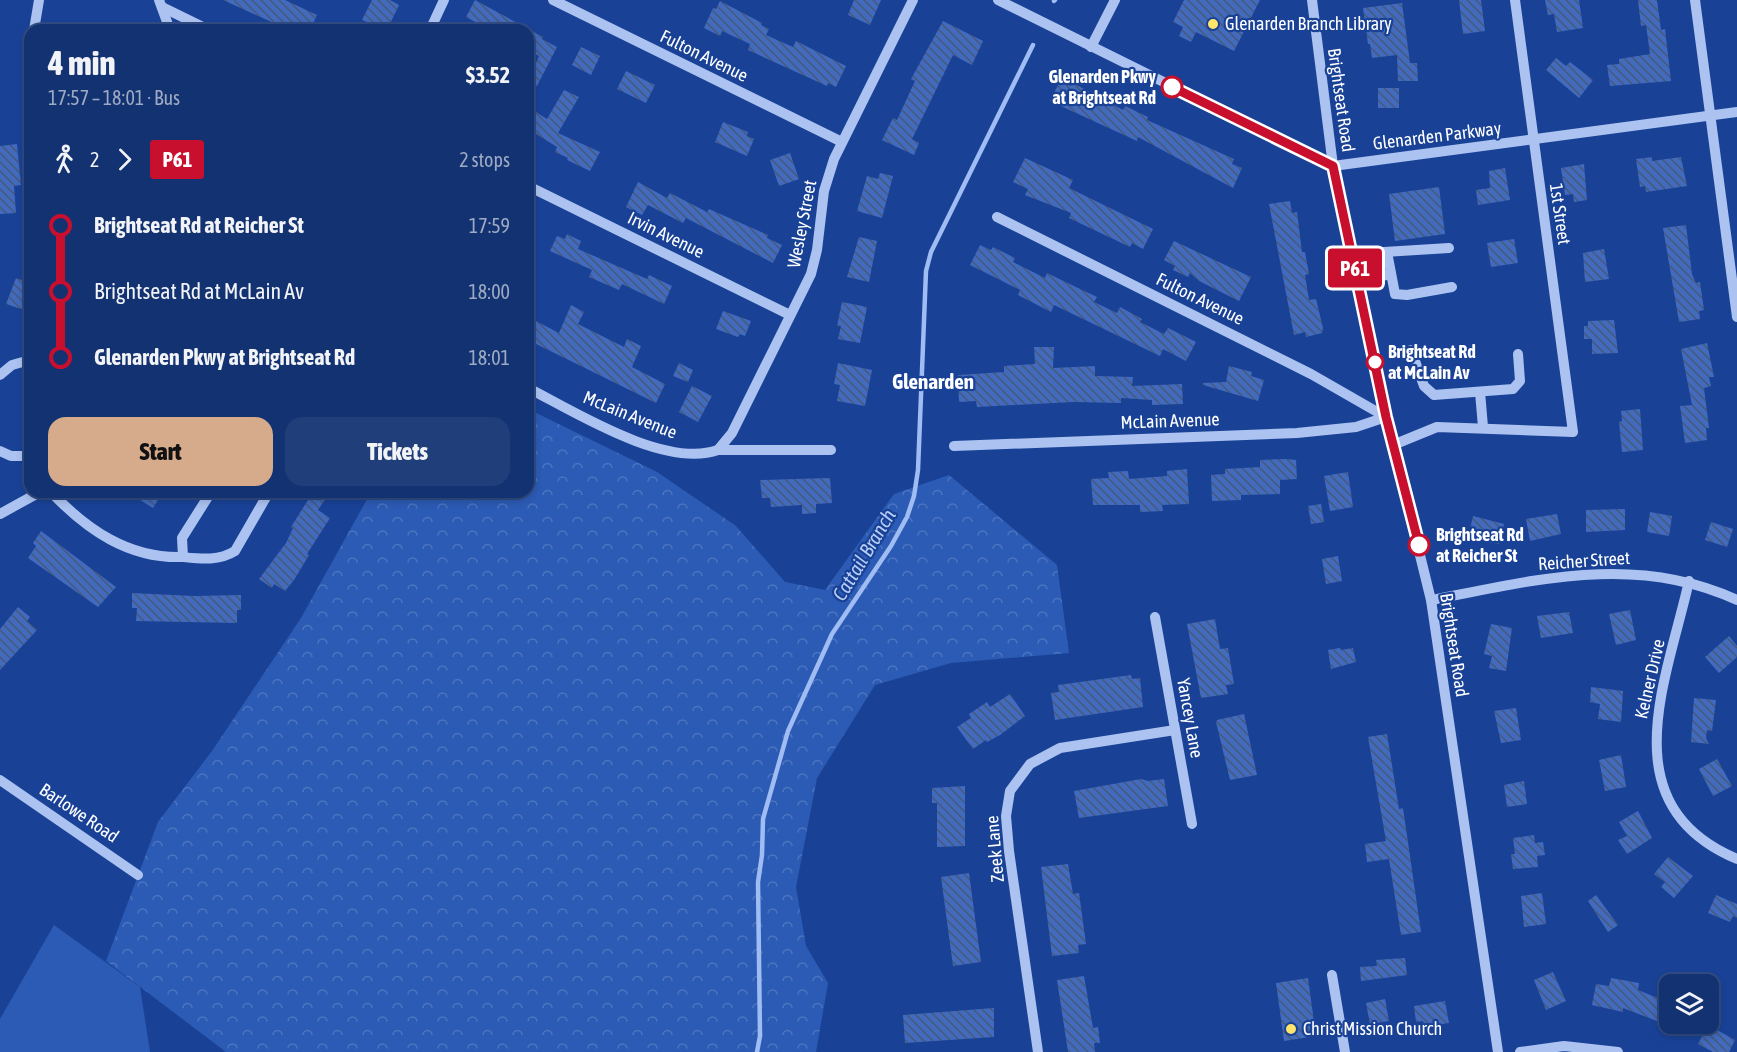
<!DOCTYPE html>
<meta charset="utf-8">
<style>
:root{--surface:#133271;--page:#203e79;--text:#f1f3f6;--muted:#9daac3;--line:#324d84;--accent:#d6ab8b}
body{margin:0;font-family:"Asap Condensed",sans-serif;background:var(--page);color:var(--text);height:100vh;display:flex;flex-direction:column;font-size:22px;white-space:nowrap}
*{box-sizing:border-box;margin:0}
p{font-size:20px;color:var(--muted)}
.icon{flex:none;width:33px;height:33px;fill:none;stroke:currentColor;stroke-width:2;stroke-linecap:round;stroke-linejoin:round}
.map{position:relative;flex:1;overflow:hidden}
.drawer{position:absolute;left:24px;top:24px;width:510px;height:474px;display:flex;flex-direction:column;background:var(--surface);border-radius:18px;box-shadow:0 3px 9px #0003,0 0 0 2px var(--line)}
.drawer>*{flex:none}
.badge{padding:0 12px;border-radius:4px;font-size:21px;line-height:39px}
.tools{position:absolute;left:1659px;top:974px;display:grid;gap:12px}
.tools a{display:grid;place-items:center;width:60px;height:60px;border-radius:12px;background:var(--surface);box-shadow:0 3px 9px #0003,0 0 0 2px var(--line);font-size:30px}
.map>.badge{position:absolute;translate:-50% -50%;box-shadow:0 0 0 3px #fff}
.legs{display:flex;align-items:center;gap:9px;height:66px;padding:0 24px;font-size:20px}
.legs p{margin-inline-start:auto}
.overview{display:flex;align-items:center;justify-content:space-between;height:102px;padding:0 24px}
h1{font-size:33px;font-weight:800;line-height:45px}
.button{display:flex;gap:12px;margin-top:auto;padding:12px 24px}
.button a{flex:1;height:69px;border-radius:18px;background:var(--accent);color:#111;font-size:24px;font-weight:800;line-height:69px;text-align:center}
.button a+a{background:var(--page);color:var(--text)}
ul{padding:0 24px;list-style:none}
li{display:flex;align-items:center;gap:21px;height:66px;font-size:22px}
li i{display:grid;place-items:center;width:9px;height:100%;margin:0 8px;background:currentColor}
li i::after{content:'';width:15px;height:15px;margin:-8px;border:4px solid;border-radius:50%;background:var(--surface)}
li p{margin-inline-start:auto}
li:first-child i{background:linear-gradient(#0000 50%,currentColor 0)}
li:last-child i{background:linear-gradient(currentColor 50%,#0000 0)}
.map>svg:first-child{display:block}
</style>
<div class="map">
<svg width="1737" height="1052" viewBox="0 0 1737 1052">
<defs>
<pattern id="forest-crowns" width="20" height="18" patternUnits="userSpaceOnUse" patternTransform="scale(1.5)"><rect width="20" height="18" fill="#2c5bb5"/><path d="M2 6a3 3 0 1 1 6 0M12 15a3 3 0 1 1 6 0" fill="none" stroke="#4c74c0"/></pattern>
<pattern id="building-back-hatch" width="6" height="6" patternUnits="userSpaceOnUse" patternTransform="scale(1.5)"><rect width="6" height="6" fill="#426bbe"/><path d="M-1 5l2 2M0 0l6 6M5-1l2 2" fill="none" stroke="#48587a"/></pattern>
</defs>
<rect width="100%" height="100%" fill="#194297"/>
<polygon fill="#2c5bb5" points="54,925 140,987 150,1052 0,1052 0,1019"/>
<polygon fill="url(#forest-crowns)" points="528,409 657,472 736,526 785,582 825,590 894,494 949,475 1057,565 1069,653 951,663 875,685 817,778 796,887 806,946 828,983 816,1052 226,1052 106,961 158,822 212,751 301,618 371,492 528,492"/>
<g fill="none" stroke-linecap="round" stroke-linejoin="round">
<g stroke="#9fbcf3" stroke-width="4.5">
<polyline points="1054,1 1055,0"/>
<polyline points="757,1052 760,1036 758,882 762,855 763,819 788,731 832,634 891,546 907,517 914,496 918,470 926,271 931,252 1033,45"/>
</g>
</g>
<g fill="url(#building-back-hatch)">
<polygon points="223,0 285,0 317,15 310,30 289,30"/>
<polygon points="372,0 390,0 399,5 387,30 362,20"/>
<polygon points="475,0 543,37 542,39 557,47 537,86 528,82 539,56 528,51 528,30 490,30 466,17"/>
<polygon points="854,0 881,0 870,25 848,15"/>
<polygon points="1184,0 1260,0 1234,51 1196,32 1191,42 1179,36 1183,27 1173,22"/>
<polygon points="1459,0 1481,0 1485,31 1463,34"/>
<polygon points="1545,0 1579,0 1583,28 1557,32 1554,14 1548,15"/>
<polygon points="1638,0 1657,0 1661,30 1665,29 1671,81 1610,86 1607,65 1619,64 1619,59 1650,54 1646,25 1641,26"/>
<polygon points="720,1 762,23 761,25 769,29 766,35 793,47 796,41 846,66 836,87 828,83 827,86 748,50 750,44 722,31 720,36 704,28 713,8 716,9"/>
<polygon points="1402,3 1410,63 1417,63 1418,81 1398,81 1397,55 1372,58 1370,44 1368,44 1363,8"/>
<polygon points="943,21 983,41 972,65 953,55 912,139 919,143 914,155 882,140 893,118 897,120 915,81 911,79"/>
<polygon points="581,47 600,56 591,75 572,65"/>
<polygon points="1556,58 1566,66 1570,62 1593,80 1579,98 1546,70"/>
<polygon points="626,71 655,85 646,103 617,89"/>
<polygon points="1060,81 1071,86 1073,83 1123,110 1125,106 1148,117 1147,120 1234,159 1232,164 1242,168 1233,188 1138,137 1137,141 1050,101"/>
<rect x="1378" y="88" width="21" height="20"/>
<polygon points="564,90 579,97 558,133 600,152 590,171 567,160 568,158 555,152 557,147 528,129 536,112 547,119"/>
<polygon points="723,122 748,132 747,136 754,139 747,156 715,142"/>
<polygon points="17,144 21,185 14,186 16,213 0,214 0,146"/>
<polygon points="790,153 799,179 779,186 770,160"/>
<polygon points="1652,157 1652,161 1681,157 1687,186 1646,192 1645,186 1640,187 1636,159"/>
<polygon points="1025,158 1073,180 1069,188 1153,229 1143,249 1132,243 1130,247 1069,218 1071,213 1025,195 1028,189 1013,182"/>
<polygon points="1584,164 1587,200 1574,202 1573,194 1565,195 1561,168"/>
<polygon points="1505,168 1510,200 1478,205 1476,190 1490,188 1489,171"/>
<polygon points="880,173 893,176 882,218 857,211 867,176 878,179"/>
<polygon points="638,182 667,198 670,193 707,212 709,209 768,235 767,238 782,245 773,263 686,218 683,223 648,205 642,215 626,207"/>
<polygon points="1439,187 1445,234 1395,241 1389,194"/>
<polygon points="1290,201 1292,213 1297,212 1302,252 1305,252 1309,274 1305,275 1309,300 1316,299 1323,328 1322,333 1306,337 1305,332 1294,335 1269,204"/>
<polygon points="1686,225 1692,274 1696,283 1700,282 1704,310 1699,311 1700,319 1679,322 1663,228"/>
<polygon points="567,234 581,241 578,249 647,279 649,275 672,286 664,304 622,284 619,290 589,277 592,270 550,251 557,236 565,239"/>
<polygon points="859,237 877,241 869,282 847,277"/>
<polygon points="1514,239 1518,263 1491,267 1487,243"/>
<polygon points="1174,241 1251,277 1239,301 1199,281 1190,273 1188,277 1173,270 1175,266 1164,260"/>
<polygon points="980,245 991,250 993,247 1015,258 1013,262 1045,278 1047,273 1078,288 1097,297 1094,302 1117,313 1120,307 1142,319 1140,322 1164,334 1168,328 1196,342 1186,361 1163,349 1160,356 1054,305 1051,312 1018,295 1020,290 970,265"/>
<polygon points="1604,249 1609,279 1585,282 1583,253"/>
<polygon points="16,278 30,283 30,312 6,304"/>
<polygon points="842,302 867,307 860,343 838,339 841,326 837,326"/>
<polygon points="571,305 584,312 578,324 624,347 627,339 641,346 632,367 665,384 656,403 528,340 528,332 534,320 559,333"/>
<polygon points="723,311 751,321 745,336 740,334 738,337 716,329"/>
<polygon points="1614,320 1618,353 1592,354 1592,339 1584,339 1584,326 1588,326 1588,321"/>
<polygon points="1707,343 1714,377 1709,377 1711,386 1704,388 1709,428 1706,428 1707,440 1685,443 1680,406 1692,405 1681,349"/>
<polygon points="1034,347 1054,347 1053,368 1095,366 1095,376 1133,377 1132,386 1182,384 1183,404 1152,405 1152,400 1121,398 1121,403 1073,402 977,407 976,401 959,402 958,375 1004,372 1004,366 1035,364"/>
<polygon points="679,363 693,370 688,382 673,376"/>
<polygon points="838,363 872,370 865,406 837,401 840,385 834,384"/>
<polygon points="1229,366 1252,372 1251,376 1264,380 1258,401 1203,385 1203,383 1226,382"/>
<polygon points="692,386 712,396 698,422 679,412"/>
<polygon points="1640,409 1643,450 1622,452 1619,422 1622,421 1621,411"/>
<polygon points="1286,459 1296,460 1297,479 1280,480 1280,494 1241,495 1241,500 1212,501 1211,475 1225,474 1225,469 1260,467 1260,460"/>
<polygon points="1187,469 1189,504 1162,505 1163,511 1140,512 1140,505 1093,505 1091,479 1109,478 1108,472 1128,471 1129,479 1167,476 1167,471"/>
<polygon points="1348,472 1353,507 1330,511 1324,476"/>
<polygon points="830,478 832,503 816,504 816,513 802,514 802,505 771,507 770,498 762,498 760,480"/>
<polygon points="145,492 163,492 153,508 140,500"/>
<polygon points="313,492 330,492 318,510 330,518 307,554 309,555 294,580 285,591 274,584 272,588 259,579 286,543 293,528 291,527"/>
<polygon points="1321,504 1324,522 1311,524 1308,506"/>
<polygon points="1625,509 1625,530 1586,532 1586,510"/>
<polygon points="1650,512 1672,516 1669,536 1647,532"/>
<polygon points="1557,514 1561,534 1530,541 1526,519"/>
<polygon points="1473,516 1504,524 1499,544 1468,538"/>
<polygon points="1711,522 1733,529 1727,547 1705,540"/>
<polygon points="41,531 116,587 98,607 28,558 36,546 33,543"/>
<polygon points="1338,556 1342,581 1326,584 1322,559"/>
<polygon points="132,593 194,596 241,595 241,610 237,610 237,623 136,621 137,608 132,608"/>
<polygon points="18,607 30,617 27,621 37,630 0,670 0,629"/>
<polygon points="1630,610 1636,640 1616,645 1609,614"/>
<polygon points="1569,612 1573,633 1541,638 1537,616"/>
<polygon points="1215,619 1220,649 1228,648 1234,684 1226,685 1228,694 1201,698 1187,624"/>
<polygon points="1491,624 1512,628 1506,671 1489,668 1492,656 1484,654"/>
<polygon points="1729,636 1737,646 1737,657 1719,673 1705,657"/>
<polygon points="1340,648 1341,650 1353,648 1356,662 1331,669 1328,650"/>
<polygon points="1131,675 1132,679 1140,678 1143,707 1055,720 1051,693 1059,692 1058,685"/>
<polygon points="1591,687 1623,691 1621,722 1598,719 1600,704 1590,702"/>
<polygon points="1010,694 1025,716 1000,735 987,742 986,740 973,749 957,727 971,718 969,714 987,702 990,707"/>
<polygon points="1694,698 1716,700 1712,731 1707,730 1706,738 1709,744 1691,742"/>
<polygon points="1516,708 1521,740 1501,743 1494,711"/>
<polygon points="1244,714 1257,775 1230,780 1216,722 1217,720"/>
<polygon points="1387,734 1399,809 1403,808 1421,932 1401,935 1389,859 1367,862 1365,844 1386,841 1368,737"/>
<polygon points="1621,755 1626,787 1605,791 1599,760"/>
<polygon points="1717,759 1732,786 1713,796 1699,769"/>
<polygon points="1141,779 1148,781 1164,779 1168,806 1079,818 1074,791"/>
<polygon points="1524,781 1527,804 1507,807 1504,785"/>
<polygon points="965,786 965,846 937,847 937,803 932,803 932,788"/>
<polygon points="1638,811 1652,838 1627,854 1618,840 1627,836 1619,822"/>
<polygon points="1534,835 1535,843 1543,842 1545,855 1537,856 1538,867 1513,869 1511,854 1515,854 1513,838"/>
<polygon points="1668,857 1693,876 1674,898 1661,887 1665,882 1654,874"/>
<polygon points="1068,864 1073,894 1079,893 1086,944 1078,945 1079,953 1052,956 1041,867"/>
<polygon points="969,873 981,962 953,966 941,877"/>
<polygon points="1542,893 1546,924 1524,927 1521,896"/>
<polygon points="1596,895 1618,925 1608,932 1588,901"/>
<polygon points="1716,895 1737,904 1737,918 1733,916 1730,922 1708,913"/>
<polygon points="1405,958 1407,975 1361,981 1360,967 1377,966 1376,960"/>
<polygon points="1553,972 1566,1001 1546,1010 1534,980"/>
<polygon points="1084,976 1093,1028 1098,1027 1100,1043 1094,1043 1095,1052 1068,1052 1057,980"/>
<polygon points="1308,978 1316,1036 1284,1041 1276,983"/>
<polygon points="1611,978 1639,983 1638,990 1670,1003 1670,1026 1623,1008 1623,1012 1592,1005 1596,984 1609,986"/>
<polygon points="1385,999 1389,1021 1370,1024 1366,1003"/>
<polygon points="1445,1001 1449,1023 1424,1027 1423,1021 1416,1022 1414,1006"/>
<polygon points="994,1008 994,1037 905,1043 903,1015"/>
<polygon points="1708,1025 1735,1040 1729,1052 1713,1052 1698,1044"/>
</g>
<g fill="none" stroke-linecap="round" stroke-linejoin="round">
<g stroke="#acc3f1" stroke-width="10">
<polyline points="159,0 170,30"/>
<polyline points="553,0 842,142"/>
<polyline points="998,0 1333,166 1737,112"/>
<polyline points="1312,0 1333,166 1386,417 1431,600 1498,1052"/>
<polyline points="1695,0 1737,317"/>
<polyline points="162,7 209,30"/>
<polyline points="34,30 39,0"/>
<polyline points="430,30 444,0"/>
<polyline points="1091,47 1115,0"/>
<polyline points="528,186 790,315"/>
<polyline points="997,217 1311,374 1386,417"/>
<polyline points="1387,252 1395,294 1407,295 1452,287"/>
<polyline points="1352,254 1449,248"/>
<polyline points="1357,281 1391,274"/>
<polyline points="1411,350 1424,386 1434,395 1513,389 1520,381 1518,354"/>
<polyline points="0,375 12,365 30,360"/>
<path d="M 528,388 C 575,412 665,469 718,450 L 831,450"/>
<polyline points="1480,392 1483,427"/>
<polyline points="1393,445 1437,427 1573,432 1515,0"/>
<polyline points="954,446 1297,433 1356,427 1386,417"/>
<polyline points="718,450 732,433 811,274 817,250 824,191 834,159 913,0"/>
<polyline points="0,451 11,456 30,456"/>
<path d="M 51,492 C 87,530 129,559 183,557"/>
<path d="M 211,492 L 182,538 L 183,557 C 202,559 219,561 235,551 L 269,492"/>
<polyline points="0,514 40,492"/>
<path d="M 1689,581 C 1667,680 1609,805 1737,859"/>
<path d="M 1431,600 C 1535,580 1636,553 1737,600"/>
<polyline points="1155,617 1192,824"/>
<polyline points="0,780 138,875"/>
<polyline points="1332,975 1345,1052"/>
<polyline points="1038,1052 1009,851 1006,816 1010,791 1030,764 1060,748 1175,730"/>
<polyline points="1520,1052 1564,1046 1618,1052"/>
</g>
</g>
<g fill="none" stroke-linecap="round" stroke-linejoin="round">
<g stroke="#fff" stroke-width="14">
<polyline id="line-1" points="1172,87 1333,166 1386,417 1419,545"/>
</g>
<use href="#line-1" stroke="#c8102e" stroke-width="9"/>
</g>
<g fill="#ffe56b" stroke="#194297" stroke-width="2">
<circle cx="1213" cy="24" r="6"/>
<circle cx="1291" cy="1029" r="6"/>
</g>
<g fill="#fff" stroke="#c8102e" stroke-width="3">
<circle cx="1172" cy="87" r="10"/>
<circle cx="1375" cy="362" r="8"/>
<circle cx="1419" cy="545" r="10"/>
</g>
<g text-anchor="middle" stroke-width="4.5" stroke-linejoin="round" paint-order="stroke">
<g font-size="18" fill="#fff" stroke="#194297" text-anchor="start">
<text x="1225" y="30">Glenarden Branch Library</text>
<text x="1303" y="1035">Christ Mission Church</text>
</g>
<g font-size="18" fill="#fff" stroke="#194297">
<text transform="translate(704 56) rotate(26)" y="6">Fulton Avenue</text>
<text transform="translate(1341 100) rotate(82)" y="6">Brightseat Road</text>
<text transform="translate(1437 136) rotate(-7)" y="6">Glenarden Parkway</text>
<text transform="translate(1560 214) rotate(82)" y="6">1st Street</text>
<text transform="translate(802 224) rotate(-79)" y="6">Wesley Street</text>
<text transform="translate(666 235) rotate(26)" y="6">Irvin Avenue</text>
<text transform="translate(1200 299) rotate(26)" y="6">Fulton Avenue</text>
<text transform="translate(630 415) rotate(22)" y="6">McLain Avenue</text>
<text transform="translate(1170 421) rotate(-2)" y="6">McLain Avenue</text>
<text transform="translate(1584 561) rotate(-4)" y="6">Reicher Street</text>
<text transform="translate(1454 645) rotate(81)" y="6">Brightseat Road</text>
<text transform="translate(1650 679) rotate(-77)" y="6">Kelner Drive</text>
<text transform="translate(1190 718) rotate(80)" y="6">Yancey Lane</text>
<text transform="translate(79 813) rotate(34)" y="6">Barlowe Road</text>
<text transform="translate(995 849) rotate(-95)" y="6">Zeek Lane</text>
</g>
<g font-size="18" font-weight="bold" fill="#fff" stroke="#194297" text-anchor="start">
<text x="1156" y="83" text-anchor="end">Glenarden Pkwy<tspan x="1156" dy="21">at Brightseat Rd</tspan></text>
<text x="1388" y="358">Brightseat Rd<tspan x="1388" dy="21">at McLain Av</tspan></text>
<text x="1436" y="541">Brightseat Rd<tspan x="1436" dy="21">at Reicher St</tspan></text>
</g>
<g font-size="20" font-style="italic" fill="#b8cef7" stroke="#194297">
<text transform="translate(864 555) rotate(-59)" y="7">Cattail Branch</text>
</g>
<g font-size="21" font-weight="bold" fill="#fff" stroke="#194297">
<text x="933" y="389">Glenarden</text>
</g>
</g>
</svg>
<div class="tools">
<a><svg class="icon" aria-label="layers" viewBox="0 0 24 24"><path d="M12 4l9 5-9 5-9-5zM3 14l9 5 9-5"/></svg></a>
</div>
<b class="badge" style="left:1355px;top:268px;background:#c8102e;color:#fff">P61</b>
<section class="drawer">
<div class="overview"><div><h1>4 min</h1><p>17:57 – 18:01 · Bus</p></div><b>$3.52</b></div>
<div class="legs"><svg class="icon" aria-label="walk" viewBox="0 0 24 24"><circle cx="13" cy="4" r="2"/><path d="M13 8l-2 6 4 7M11 14l-3 7M7 12l3-4h3l4 4"/></svg>2<svg class="icon" aria-label="forward" viewBox="0 0 24 24"><path d="M9 5l7 7-7 7"/></svg><b class="badge" style="background:#c8102e;color:#fff">P61</b><p>2 stops</p></div>
<ul>
<li><i style="color:#c8102e"></i><b>Brightseat Rd at Reicher St</b><p>17:59</p></li>
<li><i style="color:#c8102e"></i><span>Brightseat Rd at McLain Av</span><p>18:00</p></li>
<li><i style="color:#c8102e"></i><b>Glenarden Pkwy at Brightseat Rd</b><p>18:01</p></li>
</ul>
<div class="button"><a>Start</a><a>Tickets</a></div>
</section>
</div>
